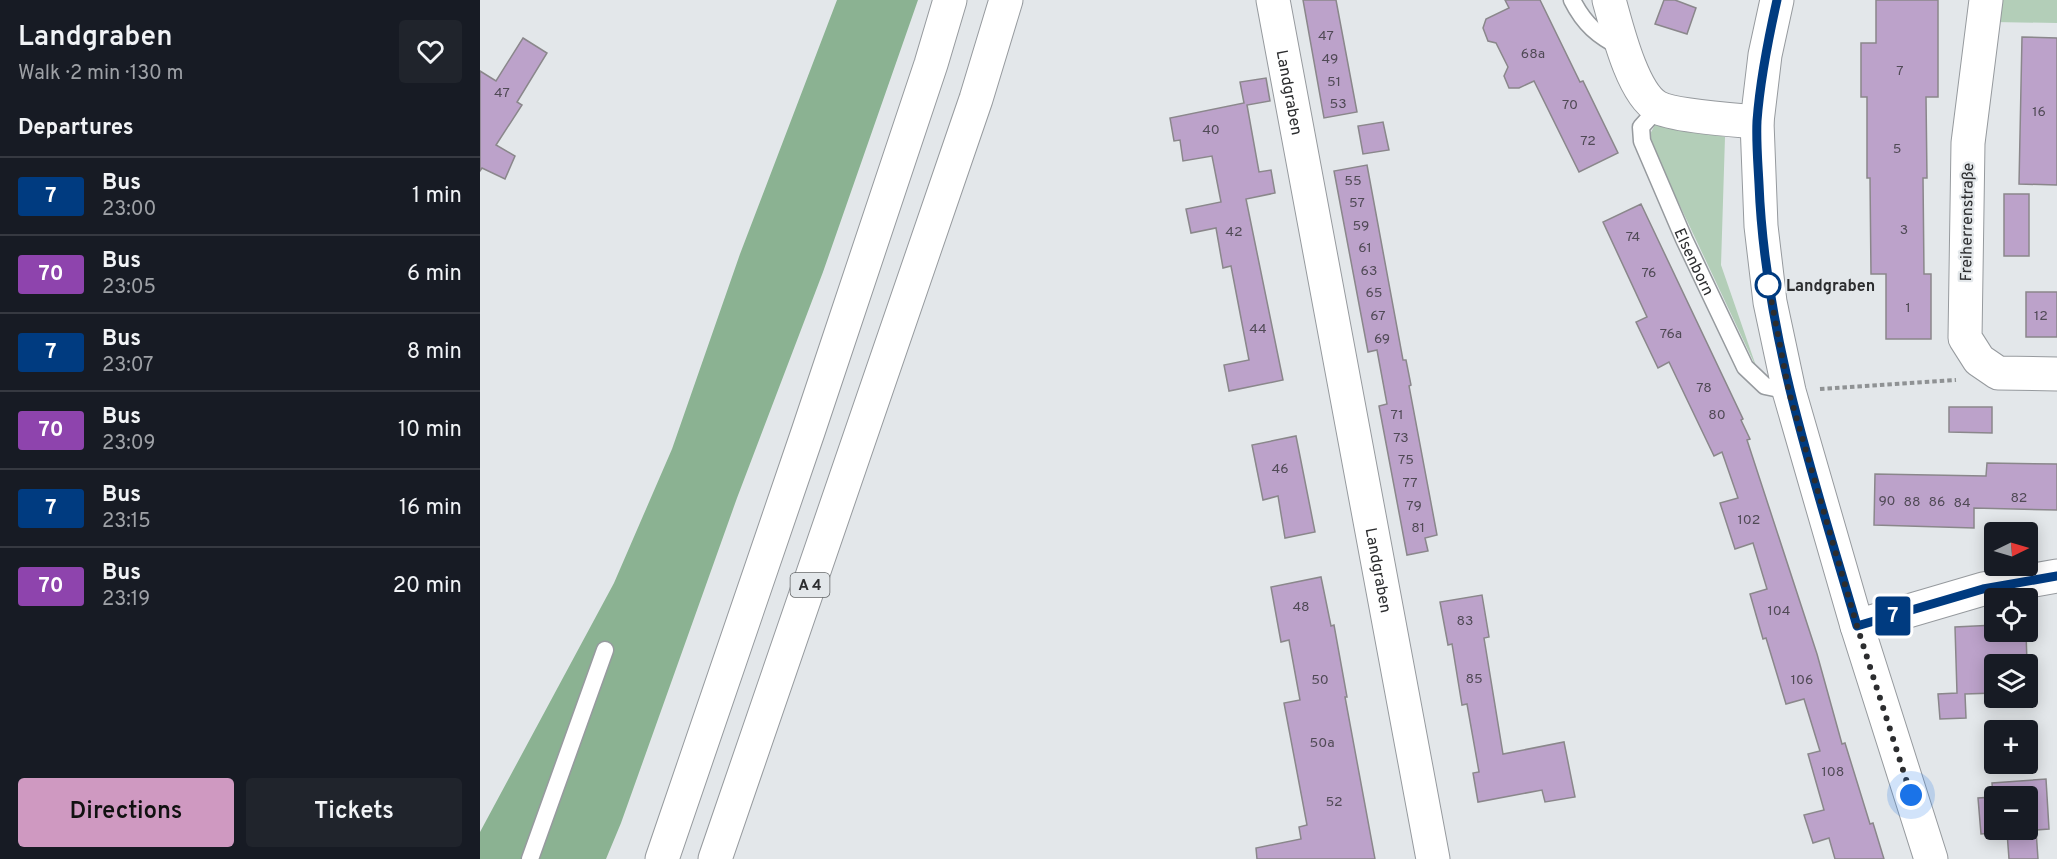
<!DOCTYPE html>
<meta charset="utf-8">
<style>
:root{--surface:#171b24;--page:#20242c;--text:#f1f3f6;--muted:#9ea1a6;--line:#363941;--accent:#cf99c1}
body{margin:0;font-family:Overpass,sans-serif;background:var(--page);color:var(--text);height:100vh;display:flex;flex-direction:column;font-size:22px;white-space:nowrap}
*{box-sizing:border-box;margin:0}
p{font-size:20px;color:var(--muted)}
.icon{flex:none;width:33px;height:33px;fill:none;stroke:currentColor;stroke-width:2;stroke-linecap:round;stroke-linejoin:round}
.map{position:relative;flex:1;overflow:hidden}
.side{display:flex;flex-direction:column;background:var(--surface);width:480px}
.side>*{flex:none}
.badge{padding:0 12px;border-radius:4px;font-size:21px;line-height:39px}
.needle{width:39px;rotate:85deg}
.fabs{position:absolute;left:1504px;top:522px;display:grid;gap:12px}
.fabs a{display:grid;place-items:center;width:54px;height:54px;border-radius:6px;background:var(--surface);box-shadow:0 3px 15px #0003;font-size:30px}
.you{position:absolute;width:30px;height:30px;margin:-15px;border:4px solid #fff;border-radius:50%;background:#1a73e8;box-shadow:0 0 0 9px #1a73e833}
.map>.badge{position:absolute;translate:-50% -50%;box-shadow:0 0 0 3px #fff}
h2{padding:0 18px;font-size:22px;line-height:54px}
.round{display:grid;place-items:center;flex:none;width:63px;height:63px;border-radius:6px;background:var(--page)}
.head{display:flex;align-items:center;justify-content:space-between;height:102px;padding:0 18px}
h1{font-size:28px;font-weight:600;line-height:45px}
.cta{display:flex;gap:12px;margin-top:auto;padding:12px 18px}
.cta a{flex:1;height:69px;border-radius:6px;background:var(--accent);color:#111;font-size:24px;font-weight:600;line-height:69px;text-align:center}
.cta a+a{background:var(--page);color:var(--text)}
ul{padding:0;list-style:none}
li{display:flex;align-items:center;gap:18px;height:78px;padding:0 18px;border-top:2px solid var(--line)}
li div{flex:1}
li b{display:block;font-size:22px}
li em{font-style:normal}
li .badge{min-width:66px;font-weight:700;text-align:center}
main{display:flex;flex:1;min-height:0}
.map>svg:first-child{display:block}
</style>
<main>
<section class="side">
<div class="head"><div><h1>Landgraben</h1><p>Walk · 2 min · 130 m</p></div><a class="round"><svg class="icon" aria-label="heart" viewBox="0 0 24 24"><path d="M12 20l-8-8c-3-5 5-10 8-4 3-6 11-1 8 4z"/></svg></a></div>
<h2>Departures</h2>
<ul>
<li><span class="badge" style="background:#003b80;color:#fff">7</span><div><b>Bus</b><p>23:00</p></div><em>1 min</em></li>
<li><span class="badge" style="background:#8e44ad;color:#fff">70</span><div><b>Bus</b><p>23:05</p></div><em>6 min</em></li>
<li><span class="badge" style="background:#003b80;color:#fff">7</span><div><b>Bus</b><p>23:07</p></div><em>8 min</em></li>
<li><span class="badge" style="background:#8e44ad;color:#fff">70</span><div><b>Bus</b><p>23:09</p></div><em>10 min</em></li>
<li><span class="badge" style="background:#003b80;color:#fff">7</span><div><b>Bus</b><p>23:15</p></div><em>16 min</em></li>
<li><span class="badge" style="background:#8e44ad;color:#fff">70</span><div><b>Bus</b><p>23:19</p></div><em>20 min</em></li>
</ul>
<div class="cta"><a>Directions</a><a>Tickets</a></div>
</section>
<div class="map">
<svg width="1577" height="859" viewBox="0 0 1577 859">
<rect width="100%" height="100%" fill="#e3e7ea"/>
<g fill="#b3ceb8">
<polygon points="1519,0 1577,0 1577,23 1514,22"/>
<polygon points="1177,121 1245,137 1241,265 1277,369 1168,138"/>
</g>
<polygon fill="#8bb292" points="357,0 438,0 343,272 257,498 141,823 126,859 0,859 0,832 134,583 192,449 260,254"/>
<g fill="#bca2ca" stroke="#8a878b" stroke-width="1.5" fill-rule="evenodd">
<polygon points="823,0 856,0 877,112 844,118"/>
<polygon points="1025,0 1060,0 1100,82 1103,81 1138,153 1099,172 1054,81 1039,88 1029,88 1024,76 1028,67 1016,43 1008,41 1003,28 1006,19 1029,8"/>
<polygon points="1184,0 1195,0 1216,8 1207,34 1175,24"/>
<polygon points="1396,0 1458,0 1458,97 1446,97 1447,178 1443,178 1444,274 1451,274 1451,339 1406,339 1406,274 1391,274 1390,178 1387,178 1387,97 1381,97 1381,43 1396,43"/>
<polygon points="1542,37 1577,38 1577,185 1539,184"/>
<polygon points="43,38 67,53 37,102 42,105 16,145 35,156 25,179 2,168 0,171 0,71 16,81"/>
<polygon points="786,78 790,101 767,105 779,172 791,170 795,193 766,199 803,380 749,391 744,365 769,360 751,266 743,268 736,228 711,233 706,209 741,202 732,156 703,161 700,140 694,141 690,118 764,103 760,82"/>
<polygon points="903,122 909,150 883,154 878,126"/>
<polygon points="887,165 923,360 926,360 931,385 929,386 957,535 945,538 948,551 927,555 899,406 907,404 897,350 888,352 854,171"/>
<rect x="1524" y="194" width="25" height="62"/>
<polygon points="1161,204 1263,419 1261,420 1270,439 1267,440 1337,654 1362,744 1365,743 1390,824 1393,823 1404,859 1355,859 1349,838 1333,843 1324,815 1344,810 1328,754 1340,751 1324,699 1306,704 1286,638 1283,639 1270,594 1287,589 1273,543 1255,549 1240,503 1258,498 1242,452 1234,456 1189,362 1178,368 1156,322 1167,317 1123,222"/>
<rect x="1546" y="292" width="31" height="45"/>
<polygon points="1469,407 1512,407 1512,433 1469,432"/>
<polygon points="816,436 835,532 805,538 798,496 783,500 772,445"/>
<polygon points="1507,463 1577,464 1577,510 1494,508 1494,528 1394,525 1395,474 1506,476"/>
<polygon points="841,577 851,626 854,625 867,697 865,697 895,859 777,859 776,848 821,839 819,827 827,825 804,703 820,700 809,640 801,642 791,587"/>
<polygon points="1002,595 1009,637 1004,638 1023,754 1084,742 1095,797 1065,802 1062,790 998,802 993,773 999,772 987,704 982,705 972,644 968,645 960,602"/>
<polygon points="1515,625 1515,632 1546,632 1547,663 1515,664 1515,693 1485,694 1486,718 1460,719 1458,694 1477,693 1475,627"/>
<path d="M 1566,779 L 1569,829 L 1556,830 L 1558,859 L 1529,859 L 1527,832 L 1501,834 L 1498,798 L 1513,797 L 1512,783 ZM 1515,796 L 1548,796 L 1548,830 L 1515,830 Z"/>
</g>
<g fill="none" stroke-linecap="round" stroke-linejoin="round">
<g stroke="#969a9e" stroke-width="19">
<g id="lane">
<path d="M 1092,0 C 1104,24 1118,36 1142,48"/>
<path id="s1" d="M 1178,108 L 1161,127 L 1162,141 L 1204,239 L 1265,367 L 1285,386 L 1309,391"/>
<polyline points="50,859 125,650"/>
</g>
</g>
<g stroke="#969a9e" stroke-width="35">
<g id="street">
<path id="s2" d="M 793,0 L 953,859"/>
<path d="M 1129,0 C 1137,28 1152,92 1177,107 C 1193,116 1256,120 1277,122"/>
<polyline points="1506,0 1488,143 1485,338 1499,360 1518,373 1577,374"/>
<polyline points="1377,626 1503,589 1577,576"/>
</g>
</g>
<g stroke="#969a9e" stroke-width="35">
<polyline id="secondary" points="1297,0 1285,55 1277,122 1281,226 1290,302 1309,391 1377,626 1451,859"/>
</g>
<g stroke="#969a9e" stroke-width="35">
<g id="highway">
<polyline points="182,859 328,432 451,64 470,0"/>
<polyline points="235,859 496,99 526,0"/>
</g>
</g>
<polyline stroke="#8f9294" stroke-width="4" stroke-dasharray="4.5 3" stroke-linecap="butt" points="1340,389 1476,380"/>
<use href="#lane" stroke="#fff" stroke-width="16"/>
<use href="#street" stroke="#fff" stroke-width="33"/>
<use href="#secondary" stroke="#fff" stroke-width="33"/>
<use href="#highway" stroke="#fff" stroke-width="33"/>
</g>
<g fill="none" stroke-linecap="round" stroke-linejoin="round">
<g stroke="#fff" stroke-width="14">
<path id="line" d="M 1297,0 C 1288,40 1280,80 1277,121 C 1276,142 1278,164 1279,184 C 1285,337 1335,481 1377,626 L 1503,589 L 1577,576"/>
</g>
<use href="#line" stroke="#003b80" stroke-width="9"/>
<polyline stroke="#2c2d2f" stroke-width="6" stroke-dasharray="0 10.8" points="1288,285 1288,283 1309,392 1377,626 1431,795"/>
</g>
<circle fill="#fff" stroke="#003b80" stroke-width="3" cx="1288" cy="285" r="12"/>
<g text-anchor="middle" stroke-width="4.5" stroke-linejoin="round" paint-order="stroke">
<g font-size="14" fill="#504a56">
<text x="846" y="40">47</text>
<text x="1053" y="58">68a</text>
<text x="850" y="63">49</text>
<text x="1420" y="75">7</text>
<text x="854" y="86">51</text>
<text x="22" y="97">47</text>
<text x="858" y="108">53</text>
<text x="1090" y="109">70</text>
<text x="1559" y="116">16</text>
<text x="731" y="134">40</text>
<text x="1108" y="145">72</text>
<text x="1417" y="153">5</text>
<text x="873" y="185">55</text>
<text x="877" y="207">57</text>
<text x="881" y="230">59</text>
<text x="1424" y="234">3</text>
<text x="754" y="236">42</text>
<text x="1153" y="241">74</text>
<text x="885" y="252">61</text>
<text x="889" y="275">63</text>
<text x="1169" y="277">76</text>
<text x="894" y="297">65</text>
<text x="1428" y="312">1</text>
<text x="898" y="320">67</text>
<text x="1561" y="320">12</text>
<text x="778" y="333">44</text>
<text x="1191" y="338">76a</text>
<text x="902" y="343">69</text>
<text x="1224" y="392">78</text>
<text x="917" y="419">71</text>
<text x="1237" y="419">80</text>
<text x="921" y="442">73</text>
<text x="926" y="464">75</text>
<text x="800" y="473">46</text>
<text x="930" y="487">77</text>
<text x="1539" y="502">82</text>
<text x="1407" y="505">90</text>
<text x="1432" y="506">88</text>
<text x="1457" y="506">86</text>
<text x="1482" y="507">84</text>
<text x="934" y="510">79</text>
<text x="1269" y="524">102</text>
<text x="938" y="532">81</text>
<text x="821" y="611">48</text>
<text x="1299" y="615">104</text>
<text x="985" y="625">83</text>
<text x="994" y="683">85</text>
<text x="840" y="684">50</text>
<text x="1322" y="684">106</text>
<text x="842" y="747">50a</text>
<text x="1353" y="776">108</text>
<text x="854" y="806">52</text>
</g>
<rect fill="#e3e7ea" stroke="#636567" stroke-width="1.5" x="310.5" y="573" width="39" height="24" rx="4.5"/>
<g font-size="15" font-weight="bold" fill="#2c2d2f">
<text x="330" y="590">A 4</text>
</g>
<g font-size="16" fill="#2c2d2f" stroke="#e3e7ea">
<text dy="6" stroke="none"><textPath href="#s2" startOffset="94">Landgraben</textPath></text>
<text transform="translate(1486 222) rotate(-89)" y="6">Freiherrenstraße</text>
<text dy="6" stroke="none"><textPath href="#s1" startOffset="171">Elsenborn</textPath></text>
<text dy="6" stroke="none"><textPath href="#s2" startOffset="580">Landgraben</textPath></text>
</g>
<g font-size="16" font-weight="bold" fill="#2c2d2f" stroke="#e3e7ea" text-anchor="start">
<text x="1306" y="291">Landgraben</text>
</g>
</g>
</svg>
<div class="fabs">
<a><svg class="needle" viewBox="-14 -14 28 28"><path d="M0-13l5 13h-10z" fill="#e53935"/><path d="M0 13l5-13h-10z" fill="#9ea1a6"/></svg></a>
<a><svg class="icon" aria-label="locate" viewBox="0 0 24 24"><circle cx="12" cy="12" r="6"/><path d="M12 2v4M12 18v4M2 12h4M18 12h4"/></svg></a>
<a><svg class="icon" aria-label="layers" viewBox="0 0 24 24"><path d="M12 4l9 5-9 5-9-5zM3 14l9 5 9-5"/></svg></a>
<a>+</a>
<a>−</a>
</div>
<div class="you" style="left:1431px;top:795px"></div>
<b class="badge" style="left:1413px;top:616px;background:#003b80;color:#fff">7</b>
</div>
</main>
